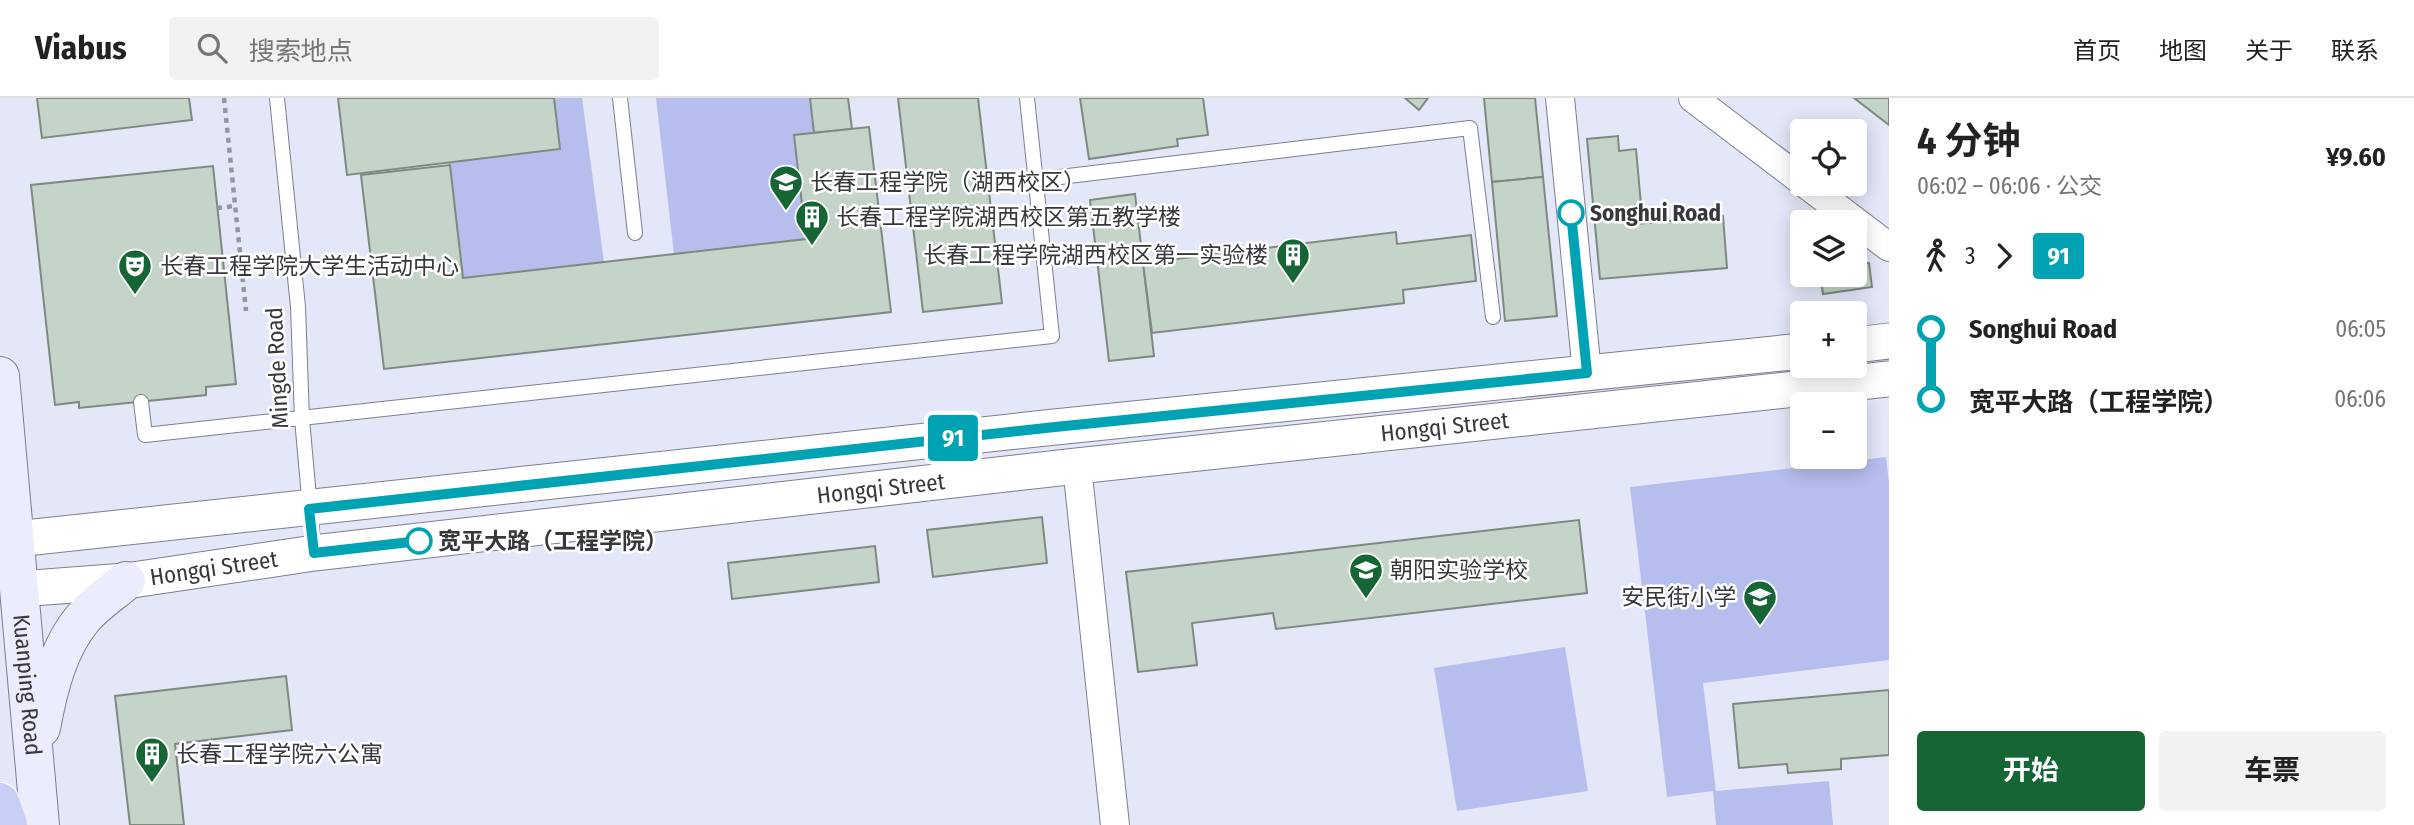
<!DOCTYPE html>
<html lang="zh">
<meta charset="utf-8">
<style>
:root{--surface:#fff;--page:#f2f2f2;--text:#222;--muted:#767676;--line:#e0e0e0;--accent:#166635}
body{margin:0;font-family:"Fira Sans Condensed","Noto Sans SC",sans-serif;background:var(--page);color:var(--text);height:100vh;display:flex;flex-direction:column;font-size:26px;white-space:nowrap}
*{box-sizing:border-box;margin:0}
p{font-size:23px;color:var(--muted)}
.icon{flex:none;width:38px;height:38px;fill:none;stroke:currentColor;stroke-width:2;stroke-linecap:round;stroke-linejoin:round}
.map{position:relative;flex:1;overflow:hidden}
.panel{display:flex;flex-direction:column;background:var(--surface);width:525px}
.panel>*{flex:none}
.badge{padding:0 14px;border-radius:5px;font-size:24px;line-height:46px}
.fabs{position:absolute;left:1790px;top:21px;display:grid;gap:14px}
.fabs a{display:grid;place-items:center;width:77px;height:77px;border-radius:7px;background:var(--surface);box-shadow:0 4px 18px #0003;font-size:35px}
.map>.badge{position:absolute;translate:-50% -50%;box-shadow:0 0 0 4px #fff}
.legs{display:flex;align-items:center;gap:10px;height:77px;padding:0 28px;font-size:23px}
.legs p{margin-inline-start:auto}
.headline{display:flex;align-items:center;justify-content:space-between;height:119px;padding:0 28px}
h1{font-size:38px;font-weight:700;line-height:52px}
.primary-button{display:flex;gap:14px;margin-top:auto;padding:14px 28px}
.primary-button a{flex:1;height:80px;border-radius:7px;background:var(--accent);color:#fff;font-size:28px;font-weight:700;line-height:80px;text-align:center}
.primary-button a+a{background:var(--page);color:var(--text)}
ul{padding:0 28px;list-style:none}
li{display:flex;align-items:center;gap:24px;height:70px;font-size:26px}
li i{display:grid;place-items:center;width:10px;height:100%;margin:0 9px;background:currentColor}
li i::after{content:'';width:18px;height:18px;margin:-9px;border:5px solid;border-radius:50%;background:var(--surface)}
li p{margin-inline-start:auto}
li:first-child i{background:linear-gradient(#0000 50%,currentColor 0)}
li:last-child i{background:linear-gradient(currentColor 50%,#0000 0)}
header{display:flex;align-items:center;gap:42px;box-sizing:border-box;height:98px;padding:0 35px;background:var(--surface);border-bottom:2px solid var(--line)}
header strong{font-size:33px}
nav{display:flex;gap:38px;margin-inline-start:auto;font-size:24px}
.search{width:490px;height:63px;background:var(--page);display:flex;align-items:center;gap:18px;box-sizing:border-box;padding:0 24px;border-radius:7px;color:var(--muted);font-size:26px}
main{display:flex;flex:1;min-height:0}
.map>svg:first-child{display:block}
</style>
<header>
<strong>Viabus</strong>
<div class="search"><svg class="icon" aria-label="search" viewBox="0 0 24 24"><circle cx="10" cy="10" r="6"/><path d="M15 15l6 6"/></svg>搜索地点</div>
<nav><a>首页</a><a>地图</a><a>关于</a><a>联系</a></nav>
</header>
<main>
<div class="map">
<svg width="1889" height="727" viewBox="0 0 1889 727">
<rect width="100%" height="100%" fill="#e4e7f8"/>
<g fill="#b6beed">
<polygon points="554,0 582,0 604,164 463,180 448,65 560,51"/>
<polygon points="656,0 810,0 814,35 806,141 674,156"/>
<polygon points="1886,359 1889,385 1889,562 1703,585 1716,693 1829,683 1833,727 1716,727 1713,693 1667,699 1630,389"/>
<polygon points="1565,549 1588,693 1457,713 1434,570"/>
</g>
<g fill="#c5d4c8" stroke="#7d8a7f" stroke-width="2">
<polygon points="37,0 189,0 192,22 42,40"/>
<polygon points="338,0 554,0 560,51 347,77"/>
<polygon points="810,0 848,0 852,31 814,35"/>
<polygon points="898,0 978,0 1002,205 923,214"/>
<polygon points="1080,0 1203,0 1208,37 1177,41 1178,48 1089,61"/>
<polygon points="1405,0 1428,0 1419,12"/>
<polygon points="1484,0 1535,0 1543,79 1492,84"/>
<polygon points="1854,0 1889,0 1889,27"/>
<polygon points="869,29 891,214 384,271 361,77 450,67 463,180 806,141 794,37"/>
<polygon points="1618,38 1619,53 1636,51 1641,107 1635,107 1636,126 1723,118 1727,170 1600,181 1587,41"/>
<polygon points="213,68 236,286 206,289 206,297 79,310 79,304 55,307 31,87"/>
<polygon points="1543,79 1557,218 1505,223 1492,84"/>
<polygon points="1135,96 1154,258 1109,263 1090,102"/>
<polygon points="1396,134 1397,146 1471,137 1476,183 1403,192 1404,205 1152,235 1143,165"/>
<polygon points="1869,165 1872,189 1823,196 1820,177 1855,177 1855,167"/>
<polygon points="1042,419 1047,465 933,479 927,432"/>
<polygon points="1579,422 1587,495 1276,531 1273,515 1192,525 1197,567 1138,574 1126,474"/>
<polygon points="875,448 879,484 732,501 728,465"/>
<polygon points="286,578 292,632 175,646 184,727 130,727 115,598"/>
<polygon points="1889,592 1889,657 1841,661 1841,671 1788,675 1787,666 1739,670 1733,606"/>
</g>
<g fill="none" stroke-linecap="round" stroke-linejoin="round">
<g stroke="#7d7f8e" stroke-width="16">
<g id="service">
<polyline points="277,0 298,209 302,321 314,455"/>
<polyline points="620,0 635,135"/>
<polyline points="1035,82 1470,30 1493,219"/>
<polyline points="141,304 145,337 1052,238 1027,0"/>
</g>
</g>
<g stroke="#7d7f8e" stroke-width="30">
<g id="minor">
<polyline points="1560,0 1587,275"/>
<polyline points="1693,0 1802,83"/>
<polyline points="1806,86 1889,149"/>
<polyline points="1077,368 1115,727"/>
</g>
</g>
<g stroke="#7d7f8e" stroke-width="37">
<g id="tertiary">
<polyline points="1855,247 1889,243"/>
<polyline points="16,441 1055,329 1802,253"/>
<path id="s1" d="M 19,491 L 126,483 L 314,455 L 1077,368 L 1889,281"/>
</g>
</g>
<g stroke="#7d7f8e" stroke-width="40">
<g id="secondary">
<path id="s2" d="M 0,278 L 40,727"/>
<path d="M 41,630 C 48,592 58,549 84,519 C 96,505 112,495 126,483"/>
</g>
</g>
<g stroke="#fff" stroke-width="40">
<polyline id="trunk" points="0,704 8,727"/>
</g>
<g stroke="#9395a1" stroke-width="4.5" stroke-dasharray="5 5" stroke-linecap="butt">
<polyline points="224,0 246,213"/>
<polyline points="217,110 235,108"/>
</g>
<use href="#service" stroke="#fff" stroke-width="14"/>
<use href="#minor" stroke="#fff" stroke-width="28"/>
<use href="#tertiary" stroke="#fff" stroke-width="35"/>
<use href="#secondary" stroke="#ebedfc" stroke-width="38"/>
<use href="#trunk" stroke="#c8cff7" stroke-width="38"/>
</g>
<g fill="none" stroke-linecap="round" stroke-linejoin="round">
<g stroke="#fff" stroke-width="16">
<polyline id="line-1" points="419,443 314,455 309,411 1055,329 1587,275 1571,115"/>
</g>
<use href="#line-1" stroke="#00a3b4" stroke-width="10"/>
</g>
<defs>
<g id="university-pin" transform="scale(1.75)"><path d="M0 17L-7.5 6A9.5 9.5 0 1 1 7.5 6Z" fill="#166635" stroke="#fff"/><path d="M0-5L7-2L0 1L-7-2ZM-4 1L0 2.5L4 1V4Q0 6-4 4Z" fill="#fff"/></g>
<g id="building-pin" transform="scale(1.75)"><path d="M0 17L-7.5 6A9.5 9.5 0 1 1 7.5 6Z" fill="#166635" stroke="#fff"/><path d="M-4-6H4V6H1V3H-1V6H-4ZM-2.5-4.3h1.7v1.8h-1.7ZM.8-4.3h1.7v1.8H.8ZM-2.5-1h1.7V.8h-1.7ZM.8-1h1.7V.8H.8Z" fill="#fff"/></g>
<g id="theatre-pin" transform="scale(1.75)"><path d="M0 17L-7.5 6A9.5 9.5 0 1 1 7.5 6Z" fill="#166635" stroke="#fff"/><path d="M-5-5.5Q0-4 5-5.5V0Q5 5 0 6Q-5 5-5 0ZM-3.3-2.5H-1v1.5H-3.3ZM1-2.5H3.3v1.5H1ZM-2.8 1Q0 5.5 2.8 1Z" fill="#fff"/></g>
<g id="school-pin" transform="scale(1.75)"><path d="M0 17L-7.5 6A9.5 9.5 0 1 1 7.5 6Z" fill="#166635" stroke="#fff"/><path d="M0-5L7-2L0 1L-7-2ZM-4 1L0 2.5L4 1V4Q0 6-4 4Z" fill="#fff"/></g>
</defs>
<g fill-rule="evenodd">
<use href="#university-pin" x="786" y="84"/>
<use href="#building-pin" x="812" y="119"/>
<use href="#building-pin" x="1293" y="157"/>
<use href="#theatre-pin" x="135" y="168"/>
<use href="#school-pin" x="1366" y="472"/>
<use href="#school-pin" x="1760" y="499"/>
<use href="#building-pin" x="152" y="656"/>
</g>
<g fill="#fff" stroke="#00a3b4" stroke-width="3.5">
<circle cx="1571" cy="115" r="12"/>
<circle cx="419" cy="443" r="12"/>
</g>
<g text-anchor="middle" stroke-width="5" stroke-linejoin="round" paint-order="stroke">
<g font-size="23" fill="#37383e" stroke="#fff" text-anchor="start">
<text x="810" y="92">长春工程学院（湖西校区）</text>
<text x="836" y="127">长春工程学院湖西校区第五教学楼</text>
<text x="1268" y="165" text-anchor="end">长春工程学院湖西校区第一实验楼</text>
<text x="160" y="176">长春工程学院大学生活动中心</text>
<text x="1390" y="480">朝阳实验学校</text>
<text x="1736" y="507" text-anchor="end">安民街小学</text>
<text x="176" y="664">长春工程学院六公寓</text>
</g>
<g font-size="23" font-weight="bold" fill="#37383e" stroke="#fff" text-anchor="start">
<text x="1590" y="123">Songhui Road</text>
<text x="438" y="451">宽平大路（工程学院）</text>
</g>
<g font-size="23" fill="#37383e" stroke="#fff">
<text transform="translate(277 270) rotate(-93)" y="8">Mingde Road</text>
<text dy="8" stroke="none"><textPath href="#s1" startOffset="1435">Hongqi Street</textPath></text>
<text dy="8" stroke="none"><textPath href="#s1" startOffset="868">Hongqi Street</textPath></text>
<text dy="8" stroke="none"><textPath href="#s1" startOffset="196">Hongqi Street</textPath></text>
<text dy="8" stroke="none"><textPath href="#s2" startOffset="310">Kuanping Road</textPath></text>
</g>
</g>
</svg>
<div class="fabs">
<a><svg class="icon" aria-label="locate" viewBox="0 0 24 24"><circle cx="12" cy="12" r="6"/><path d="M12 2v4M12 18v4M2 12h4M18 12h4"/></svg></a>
<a><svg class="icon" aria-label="layers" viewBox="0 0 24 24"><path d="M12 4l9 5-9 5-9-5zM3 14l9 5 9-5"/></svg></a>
<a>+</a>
<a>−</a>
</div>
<b class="badge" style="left:953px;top:340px;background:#00a3b4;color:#fff">91</b>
</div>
<section class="panel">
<div class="headline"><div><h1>4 分钟</h1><p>06:02 – 06:06 · 公交</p></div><b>¥9.60</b></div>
<div class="legs"><svg class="icon" aria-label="walk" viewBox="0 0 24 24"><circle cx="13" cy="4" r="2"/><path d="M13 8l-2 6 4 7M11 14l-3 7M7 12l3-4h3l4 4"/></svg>3<svg class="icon" aria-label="forward" viewBox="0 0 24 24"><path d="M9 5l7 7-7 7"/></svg><b class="badge" style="background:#00a3b4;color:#fff">91</b></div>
<ul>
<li><i style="color:#00a3b4"></i><b>Songhui Road</b><p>06:05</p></li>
<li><i style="color:#00a3b4"></i><b>宽平大路（工程学院）</b><p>06:06</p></li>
</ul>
<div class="primary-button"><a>开始</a><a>车票</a></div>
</section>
</main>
